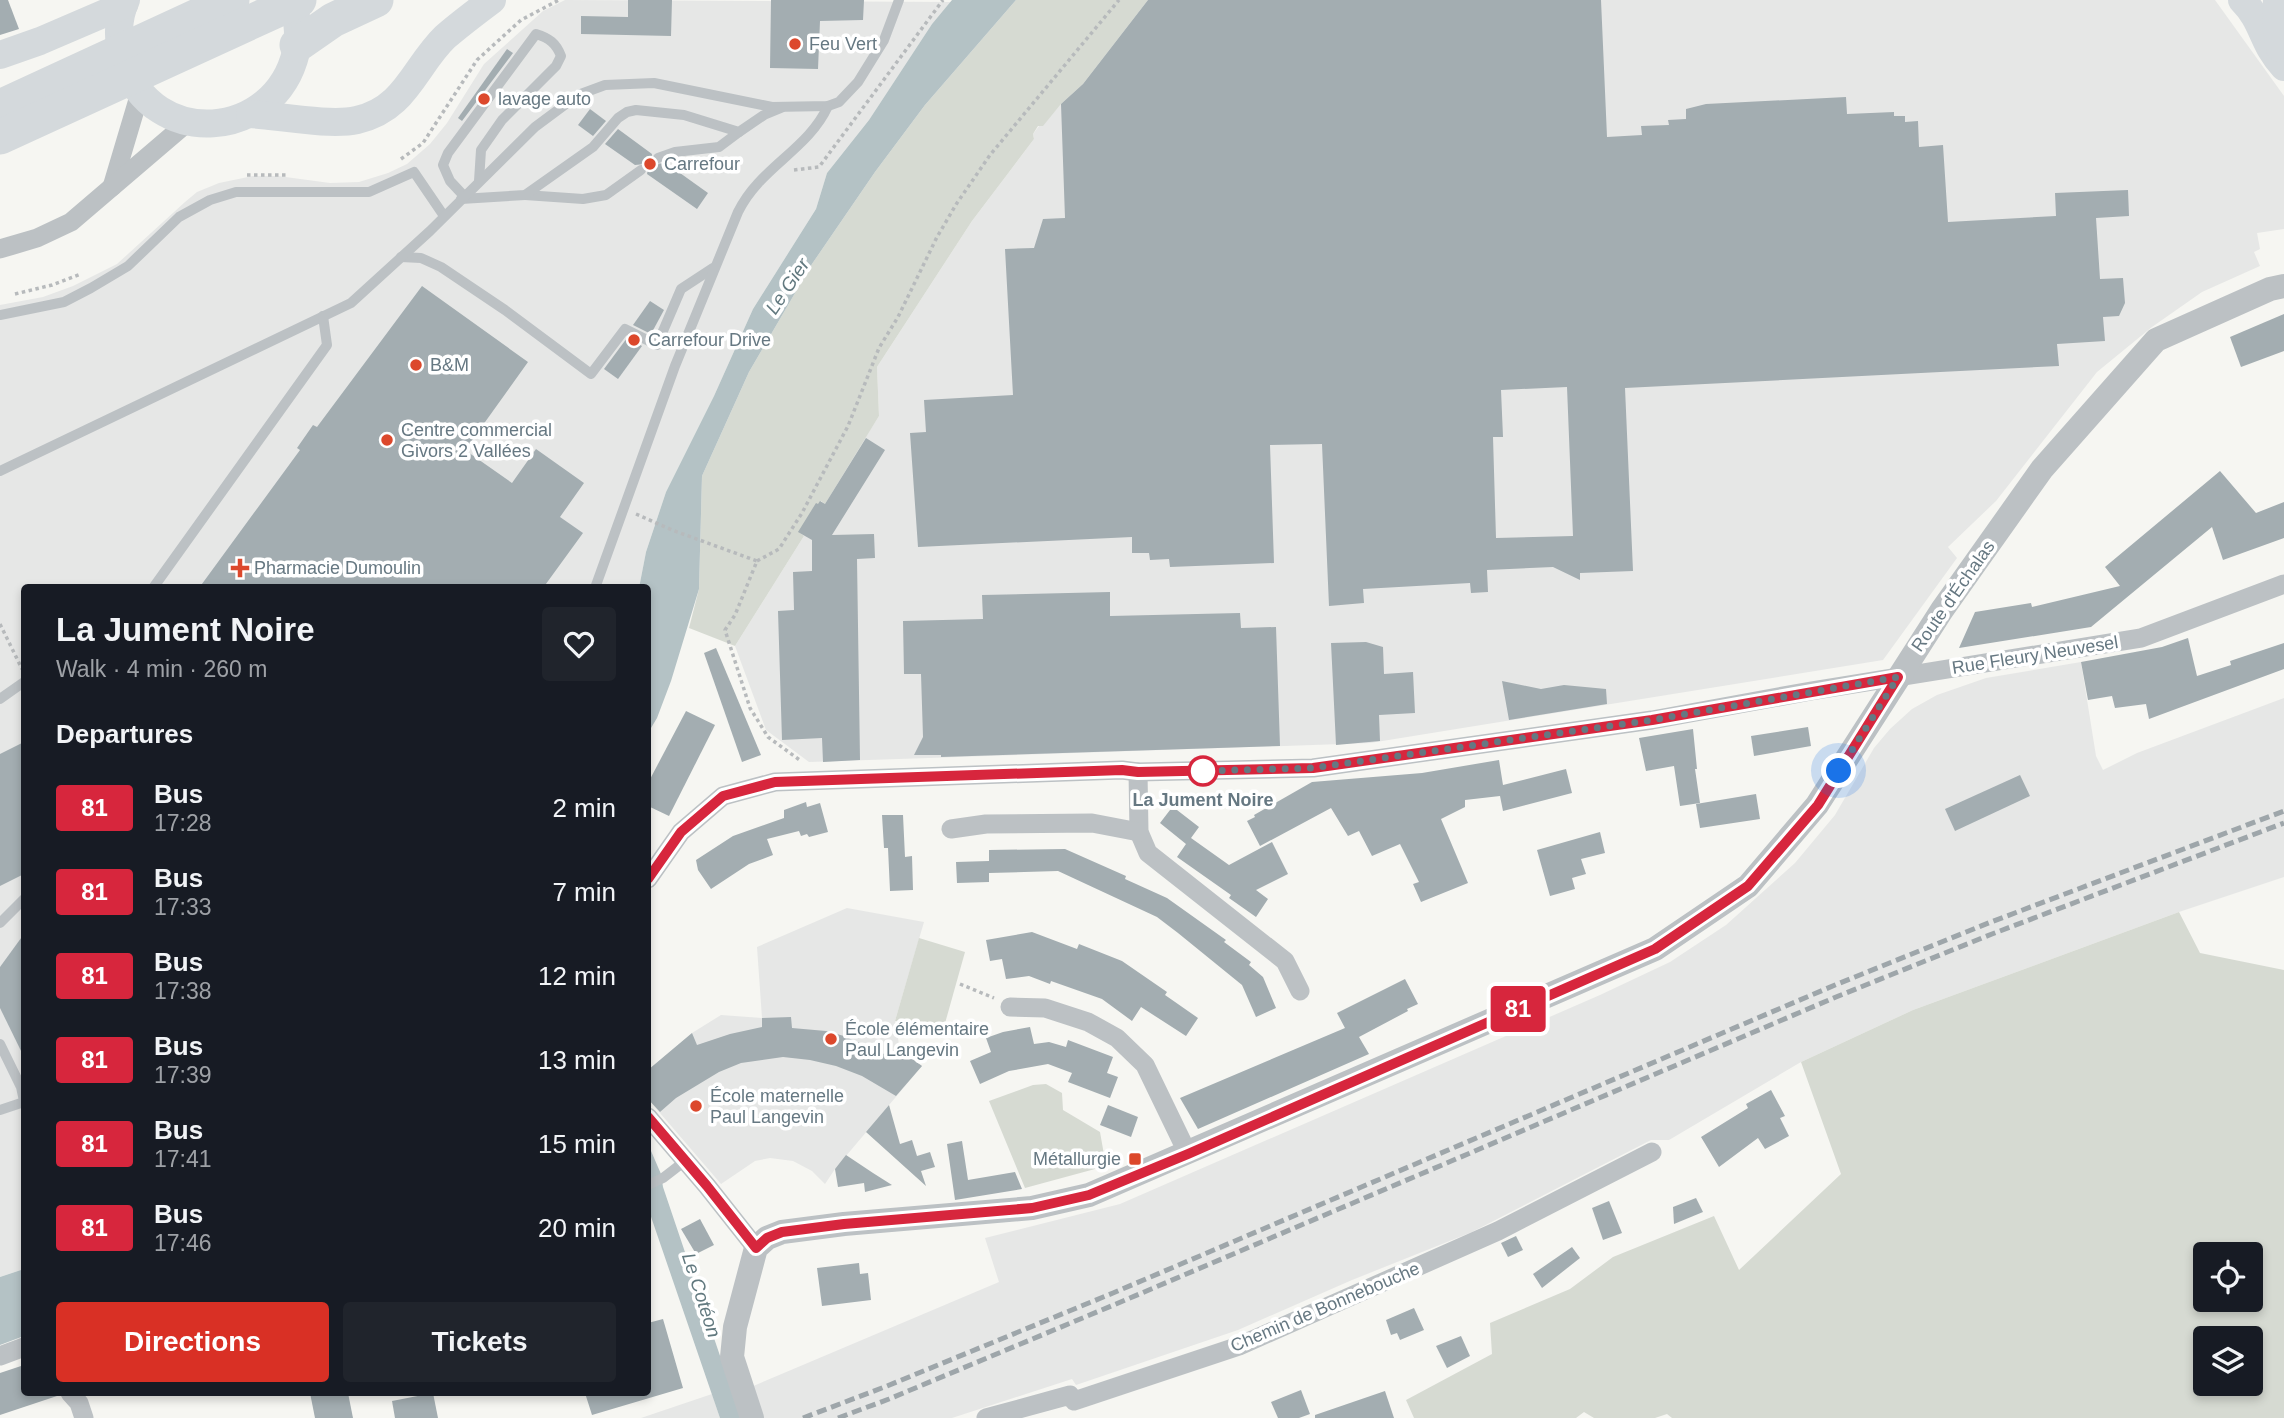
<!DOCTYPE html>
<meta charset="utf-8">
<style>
:root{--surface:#171b24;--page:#20242c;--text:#f1f3f6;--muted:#9ea1a6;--accent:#d93025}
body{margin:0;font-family:Helvetica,sans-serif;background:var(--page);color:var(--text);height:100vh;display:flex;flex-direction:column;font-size:26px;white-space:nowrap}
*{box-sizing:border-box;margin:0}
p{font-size:23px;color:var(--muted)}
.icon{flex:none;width:38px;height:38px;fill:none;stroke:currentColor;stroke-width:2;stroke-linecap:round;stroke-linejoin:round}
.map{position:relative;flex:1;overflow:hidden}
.drawer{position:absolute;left:21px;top:584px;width:630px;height:812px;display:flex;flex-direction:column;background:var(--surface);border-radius:7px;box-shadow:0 4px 10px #0003}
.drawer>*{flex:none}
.badge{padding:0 14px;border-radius:5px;font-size:24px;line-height:46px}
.buttons{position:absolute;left:2193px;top:1242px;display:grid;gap:14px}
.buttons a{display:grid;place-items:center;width:70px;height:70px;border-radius:7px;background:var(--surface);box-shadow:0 4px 10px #0003;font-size:35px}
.you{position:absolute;width:35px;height:35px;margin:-18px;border:5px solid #fff;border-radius:50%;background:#1a73e8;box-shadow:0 0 0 10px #1a73e833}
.map>.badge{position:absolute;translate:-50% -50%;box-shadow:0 0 0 4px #fff}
h2{padding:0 35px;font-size:26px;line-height:63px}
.round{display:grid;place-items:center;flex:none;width:74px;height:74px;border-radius:7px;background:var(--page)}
.head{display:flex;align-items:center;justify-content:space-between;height:119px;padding:0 35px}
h1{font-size:33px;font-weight:800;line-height:52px}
.primary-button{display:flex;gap:14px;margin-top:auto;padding:14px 35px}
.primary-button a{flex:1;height:80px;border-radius:7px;background:var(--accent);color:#fff;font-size:28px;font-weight:800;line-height:80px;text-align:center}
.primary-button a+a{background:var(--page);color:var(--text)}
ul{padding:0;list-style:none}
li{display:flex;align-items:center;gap:21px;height:84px;padding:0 35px}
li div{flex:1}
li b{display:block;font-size:26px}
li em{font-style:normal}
li .badge{min-width:77px;font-weight:700;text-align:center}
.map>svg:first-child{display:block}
</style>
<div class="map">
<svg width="2284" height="1418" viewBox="0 0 2284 1418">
<rect width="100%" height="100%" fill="#f6f6f2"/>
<g fill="#e6e7e6">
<polygon points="565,0 951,2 932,24 869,120 827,173 816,209 753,309 714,396 666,492 646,552 639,588 24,588 24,1269 0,1277 0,305 43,297 73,286 117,264 185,202 197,192 219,183 253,176 278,176 330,183 359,182 388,173 407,164 430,144 447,123 484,64 543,11"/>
<polygon points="1148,0 2215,0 2284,96 2284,229 2257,233 2260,249 2254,252 2260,266 2202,292 2152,327 2097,372 1996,501 1948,547 1957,558 1883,660 1370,743 809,762 766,730 735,646 804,536 798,532 820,501 824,503 879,416 877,367 972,221 1034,139 1033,134 1039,126 1043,125 1061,104 1083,84"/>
<polygon points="2081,662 2096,756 2103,770 2137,753 2284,698 2284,877 2179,912 1913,1010 1801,1062 1669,1140 1651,1140 1472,1232 1352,1280 1238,1330 1076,1385 1072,1379 952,1418 761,1418 751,1387 999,1282 985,1238 1120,1204 1600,995 1670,962 1726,925 1795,863 1835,815 1874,748 1890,729 1912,709 1937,695 1986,678"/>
<polygon points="847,908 924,922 895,1021 900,1050 922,1066 835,1169 825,1184 812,1171 793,1161 770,1158 755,1161 721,1184 648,1099 648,1070 692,1033 721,1015 762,1018 757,947"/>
<polygon points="712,1394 720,1418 641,1418"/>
</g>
<g fill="#d6dad2" fill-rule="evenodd">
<polygon points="1016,0 1148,0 1083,84 1061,104 1043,126 1038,126 1033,134 1034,139 972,221 877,367 879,416 825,504 821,501 799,532 804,536 735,646 689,628 699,589 702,476 749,372 812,264 875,172 925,105"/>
<path d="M 2179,912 L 2200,953 L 2284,970 L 2284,1418 L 1672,1418 L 1667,1414 L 1655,1418 L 1594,1418 L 1584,1412 L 1576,1418 L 1414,1418 L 1406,1400 L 1492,1354 L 1490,1323 L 1570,1289 L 1613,1257 L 1714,1216 L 1739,1270 L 1841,1174 L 1801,1062 L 1913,1010 ZM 2205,1255 L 2250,1255 L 2250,1300 L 2205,1300 ZM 2205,1339 L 2250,1339 L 2250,1384 L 2205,1384 Z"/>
<polygon points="919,938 965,952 942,1034 895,1021"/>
<polygon points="1046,1084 1062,1093 1063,1110 1100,1132 1106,1166 1025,1188 989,1101 1033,1085"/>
</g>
<g fill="#b4c2c5">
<polygon points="952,0 1016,0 925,105 875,172 812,264 749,372 702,476 699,589 671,681 657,718 648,733 648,588 639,588 646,552 666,492 714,396 753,309 816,209 827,173 869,120 932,24"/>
<polygon points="648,1144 661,1174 663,1187 741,1418 720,1418 648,1208"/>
<polygon points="24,1269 24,1336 0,1345 0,1277"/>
</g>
<g fill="#a3adb1" fill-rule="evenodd">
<polygon points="0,0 8,0 19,29 0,35"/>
<polygon points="628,0 672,0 671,36 581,34 581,16 628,17"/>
<polygon points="771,0 864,0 863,20 820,21 818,69 770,68"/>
<path d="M 1148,0 L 1601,0 L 1607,137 L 1642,135 L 1641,126 L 1669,125 L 1668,120 L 1686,119 L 1686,109 L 1706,104 L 1846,97 L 1847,114 L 1894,112 L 1894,116 L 1905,116 L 1905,122 L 1918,121 L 1919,147 L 1943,145 L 1948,222 L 2056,216 L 2055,193 L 2128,190 L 2129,216 L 2096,218 L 2100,279 L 2123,278 L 2125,303 L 2119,316 L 2103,317 L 2105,341 L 2057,344 L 2059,366 L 1625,388 L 1633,571 L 1580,573 L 1580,580 L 1553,567 L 1487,570 L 1488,592 L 1471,593 L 1470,583 L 1363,589 L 1364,603 L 1329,606 L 1322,444 L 1270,445 L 1274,563 L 1170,567 L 1169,559 L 1150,560 L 1149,553 L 1132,553 L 1132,537 L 918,547 L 910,433 L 926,432 L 924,400 L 1013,395 L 1005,249 L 1034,248 L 1043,219 L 1065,218 L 1061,104 L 1083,84 ZM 1567,387 L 1573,536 L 1496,538 L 1493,437 L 1503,437 L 1501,390 Z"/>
<polygon points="507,49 513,53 462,121 458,118"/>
<polygon points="590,109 606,121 593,136 578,125"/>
<polygon points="618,129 652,154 651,160 654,164 666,163 708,193 697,209 647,174 648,169 645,164 635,165 605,144"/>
<polygon points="422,286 528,362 465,450 512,483 536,449 584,483 560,517 583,533 543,588 199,588 300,450 297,448 313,425 317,427"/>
<polygon points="650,301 664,310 651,334 633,325"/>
<polygon points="2284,314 2284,351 2241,367 2230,337"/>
<polygon points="627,338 642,346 618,379 604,369"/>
<polygon points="866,438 885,450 832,535 874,534 875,558 857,559 860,760 823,762 822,738 782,740 778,611 794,610 793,572 812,571 812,540 798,532 816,503 818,504 820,501 825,504"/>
<polygon points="2220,471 2256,513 2284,502 2284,538 2223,560 2212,527 2091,627 1959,648 1975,612 2031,603 2032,607 2120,586 2105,567"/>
<polygon points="1110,592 1110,616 1240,613 1241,628 1276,627 1280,746 941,757 941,755 914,755 923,737 921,674 904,674 903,621 983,619 982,595"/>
<polygon points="2188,638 2197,676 2231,665 2230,661 2284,643 2284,669 2149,719 2146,704 2115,708 2112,696 2088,700 2081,662 2162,647"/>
<polygon points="1366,642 1383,647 1384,674 1413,672 1415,713 1379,715 1380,741 1336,745 1331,643"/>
<polygon points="716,648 761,755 742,762 704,653"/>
<polygon points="1502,681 1541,689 1564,685 1606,689 1607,704 1509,720"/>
<polygon points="686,711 715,725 669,816 648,806 648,783"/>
<polygon points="1808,727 1811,746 1754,756 1751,736"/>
<polygon points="1693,729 1697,769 1695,769 1700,803 1680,806 1674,766 1646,771 1639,738"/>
<polygon points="24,742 24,874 0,886 0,754"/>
<polygon points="1499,760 1503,785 1566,769 1572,793 1503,811 1500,796 1465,800 1465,807 1441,819 1468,883 1421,902 1413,884 1419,882 1400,844 1372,856 1359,831 1348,836 1331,808 1260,846 1247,821 1255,817 1254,815 1312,782 1422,773"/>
<polygon points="2020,775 2030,796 1955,831 1945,809"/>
<polygon points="1756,794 1760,819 1700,828 1696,804"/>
<polygon points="806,802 807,807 820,803 828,832 809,837 807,834 801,836 799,831 767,839 773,855 749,864 711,889 698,870 696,860 733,836 784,818 784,810"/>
<polygon points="1170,810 1177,810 1199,827 1191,838 1229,865 1272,842 1288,874 1256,890 1268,899 1256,917 1229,898 1231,895 1177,857 1186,844 1160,823"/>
<polygon points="882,815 903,815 905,857 912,856 913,890 890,891 888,848 884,848"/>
<polygon points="1600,832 1605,853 1581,859 1586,874 1572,878 1575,889 1550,896 1537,850"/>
<polygon points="1065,849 1126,876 1125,879 1167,898 1226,940 1224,942 1251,962 1249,965 1263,977 1276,1008 1256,1017 1242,985 1178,933 1157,917 1058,871 989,873 989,882 957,883 956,862 989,861 989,850"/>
<polygon points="1032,932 1077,949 1079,944 1122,961 1167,992 1165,995 1198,1018 1186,1036 1141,1007 1132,1021 1102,999 1051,981 1050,984 1029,976 1006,979 1002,959 990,961 986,940"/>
<polygon points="24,934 24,1057 0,1008 0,967"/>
<polygon points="1405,979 1418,1004 1407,1009 1408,1011 1359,1037 1369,1054 1198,1129 1180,1098 1345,1028 1337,1013"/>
<polygon points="791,1017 792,1028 826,1031 844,1036 893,1058 900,1050 922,1066 896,1096 862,1076 836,1066 810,1060 783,1057 741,1063 719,1072 676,1098 660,1112 648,1099 648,1070 692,1033 697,1045 730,1034 762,1027 762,1018"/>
<polygon points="1030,1027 1034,1044 1049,1042 1066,1047 1068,1040 1113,1057 1107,1073 1118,1077 1110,1098 1068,1082 1072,1073 1048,1064 1009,1071 980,1084 970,1061 991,1052 986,1038 1003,1032"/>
<polygon points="1771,1090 1785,1116 1780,1118 1789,1136 1765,1149 1758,1138 1719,1167 1701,1137 1748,1108 1746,1104"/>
<polygon points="889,1105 900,1144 912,1140 917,1156 930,1152 935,1167 921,1171 926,1186 866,1132"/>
<polygon points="1108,1105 1138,1117 1131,1137 1100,1125"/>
<polygon points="962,1141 968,1180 1015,1172 1022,1189 955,1200 947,1144"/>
<polygon points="846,1155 873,1173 892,1185 865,1192 864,1183 838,1187 835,1169"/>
<polygon points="1696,1198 1703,1212 1674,1224 1673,1207"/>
<polygon points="1609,1201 1622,1233 1603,1240 1592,1208"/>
<polygon points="700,1219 714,1245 696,1254 681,1229"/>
<polygon points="1516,1236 1523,1250 1508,1257 1501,1243"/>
<polygon points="1572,1247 1580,1258 1542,1288 1533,1274"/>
<polygon points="859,1263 860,1274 868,1273 871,1300 822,1306 817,1268"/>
<polygon points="1414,1308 1424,1330 1400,1340 1397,1333 1391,1335 1386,1320"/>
<polygon points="663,1319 683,1388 592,1415 585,1393 648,1393 648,1323"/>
<polygon points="1461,1336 1470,1356 1447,1368 1436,1346"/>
<polygon points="24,1365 24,1393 56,1393 57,1396 0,1415 0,1373"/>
<polygon points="1301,1390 1310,1414 1299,1418 1278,1418 1271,1402"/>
<polygon points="1385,1391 1394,1418 1315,1418 1315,1415"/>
<polygon points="310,1393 348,1393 353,1418 315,1418"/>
<polygon points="433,1393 438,1418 395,1418 392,1401"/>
</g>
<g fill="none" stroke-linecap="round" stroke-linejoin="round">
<g stroke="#b7babc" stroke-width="3.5" stroke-dasharray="3.5 3.5" stroke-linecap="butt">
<polyline points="401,159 423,143 477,60 521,20 559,0"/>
<polyline points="794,170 819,167 943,0"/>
<polyline points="247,175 289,175"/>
<polyline points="15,294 52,285 81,274"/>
<polyline points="636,514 672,530 757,561 735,615 725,630 750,708 768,737 801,761"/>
<polyline points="757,561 779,549 802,513 848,426 879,348 898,317 937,237 957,203 990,155 1119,0"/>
<polyline points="0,624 22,669"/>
<polyline points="960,984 994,998"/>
</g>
<g stroke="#bcc1c4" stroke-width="10">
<polyline points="658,158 675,152 719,147 739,132"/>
<polyline points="525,195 583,199 606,195 641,170"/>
<path d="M 464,196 L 450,181 L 443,165 L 448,153 L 536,34 C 549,38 556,43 561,56 L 556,66 L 502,120 L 481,150 L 479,181"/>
<polyline points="461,199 525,195 593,147 618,118 627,112 636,110 684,115 739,132 764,115 781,108"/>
<polyline points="401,257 421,258 441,267 505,310 591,374 625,329 657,345 681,289 713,268"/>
<polyline points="0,315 64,302 91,288 128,266 179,217 210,200 236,192 369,192 414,172 444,216"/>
<polyline points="0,471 351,303 430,231 535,127 578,95 605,85 654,83 772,107 828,106 839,102 858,82 884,40 899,0"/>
<polyline points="153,588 327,345 323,316"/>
<path d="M 595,588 L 675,366 L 738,212 C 760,167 808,150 828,106"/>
<polyline points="0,699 24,682"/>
<polyline points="0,923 24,899"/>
<polyline points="0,1044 21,1087 24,1101"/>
<polyline points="0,1110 24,1102"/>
<polyline points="648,1185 663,1178 685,1161"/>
</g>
<g stroke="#bcc1c4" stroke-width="19">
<polyline points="112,187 140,93"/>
<polyline points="0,249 37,238 71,222 188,122"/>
<polyline points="1138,772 1139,832 1148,853 1285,961 1300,991"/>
<polyline points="951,829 986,824 1092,823 1139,832"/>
<polyline points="648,879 681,832 723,796 775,782 1122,770 1138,772 1313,768 1652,720 1811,691 2141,638 2284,584"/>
<polyline points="1010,1007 1045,1008 1088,1022 1117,1038 1145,1065 1188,1154"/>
<polyline points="648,1117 707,1186 756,1248"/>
<polyline points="0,1356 24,1347"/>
<polyline points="70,1393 79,1403 84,1418"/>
<polyline points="986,1418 1070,1395 1074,1401 1239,1346 1498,1231 1652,1152"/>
</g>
<polyline stroke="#bcc1c4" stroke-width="24" points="752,1418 732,1357 735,1327 756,1248 767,1238 782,1232 844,1224 1032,1208 1089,1195 1655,949 1748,886 1817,805 1942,610 2042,469 2156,340 2270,289 2284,286"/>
<g stroke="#d4d9dc" stroke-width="28">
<path d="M 126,0 C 117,19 117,43 124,62 C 153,150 275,141 296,52 C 300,36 298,15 290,0"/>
<path d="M 2242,0 C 2264,22 2262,44 2284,67"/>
<polyline points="2277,0 2276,22 2280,48"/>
<polyline points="0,55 40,41 124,5"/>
<path d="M 250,114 C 279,116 330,126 357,120 C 406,109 414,67 445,37 C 460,24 476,12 492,0"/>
</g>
<g stroke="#d4d9dc" stroke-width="35">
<polyline points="297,45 333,20 376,0"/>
<polyline points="0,107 232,0"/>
<polyline points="0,137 299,0"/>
</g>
<g stroke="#9ea6aa" stroke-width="5" stroke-dasharray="10 5" stroke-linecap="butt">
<polyline points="803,1418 887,1386 1113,1293 1835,985 1991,922 2284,811"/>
<polyline points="838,1418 889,1399 1116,1304 1836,997 1992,934 2284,823"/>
</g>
</g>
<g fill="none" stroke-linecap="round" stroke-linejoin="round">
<g stroke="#fff" stroke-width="16">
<polyline id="line" points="648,879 681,832 723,796 775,782 1122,770 1138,772 1313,768 1652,720 1898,677 1818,805 1748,886 1655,949 1188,1154 1089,1195 1032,1208 844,1224 782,1232 767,1238 756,1248 707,1186 648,1117"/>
</g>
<use href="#line" stroke="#d7263d" stroke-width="10"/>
<polyline stroke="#667882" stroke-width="7" stroke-dasharray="0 12.6" points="1203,771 1200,771 1313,768 1652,720 1898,677 1839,771"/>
</g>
<g fill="#dc482c" stroke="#fff" stroke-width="2.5">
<circle cx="795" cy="44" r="7"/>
<circle cx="484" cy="99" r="7"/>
<circle cx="650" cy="164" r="7"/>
<circle cx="634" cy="340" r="7"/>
<circle cx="416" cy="365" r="7"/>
<circle cx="387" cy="440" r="7"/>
<path d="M236.5 557.5h7v7h7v7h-7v7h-7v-7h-7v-7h7z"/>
<circle cx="831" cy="1039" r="7"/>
<circle cx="696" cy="1106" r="7"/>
<rect x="1128" y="1152" width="14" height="14" rx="3.5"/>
</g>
<circle fill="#fff" stroke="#d7263d" stroke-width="3.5" cx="1203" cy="771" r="14"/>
<g text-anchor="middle" stroke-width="7" stroke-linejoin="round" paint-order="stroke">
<g font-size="18" fill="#667882" stroke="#fff" text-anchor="start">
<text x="809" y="50">Feu Vert</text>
<text x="498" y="105">lavage auto</text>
<text x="664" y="170">Carrefour</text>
<text x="648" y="346">Carrefour Drive</text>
<text x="430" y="371">B&amp;M</text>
<text x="401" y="436">Centre commercial<tspan x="401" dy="21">Givors 2 Vallées</tspan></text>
<text x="254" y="574">Pharmacie Dumoulin</text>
<text x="845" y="1035">École élémentaire<tspan x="845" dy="21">Paul Langevin</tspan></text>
<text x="710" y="1102">École maternelle<tspan x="710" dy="21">Paul Langevin</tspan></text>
<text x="1121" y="1165" text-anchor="end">Métallurgie</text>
</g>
<g font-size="18" fill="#667882" stroke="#fff">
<text transform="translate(1953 596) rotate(-55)" y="6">Route d'Échalas</text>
<text transform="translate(2035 655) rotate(-9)" y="6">Rue Fleury Neuvesel</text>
<text transform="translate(1325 1307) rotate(-23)" y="6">Chemin de Bonnebouche</text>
</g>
<g font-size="18" font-weight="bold" fill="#667882" stroke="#fff">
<text x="1203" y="806">La Jument Noire</text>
</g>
<g font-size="19" font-style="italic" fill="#62797f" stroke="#fff">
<text transform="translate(787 286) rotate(-56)" y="7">Le Gier</text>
<text transform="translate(702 1295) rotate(72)" y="7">Le Cotéon</text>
</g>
</g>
</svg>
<div class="buttons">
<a><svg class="icon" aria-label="locate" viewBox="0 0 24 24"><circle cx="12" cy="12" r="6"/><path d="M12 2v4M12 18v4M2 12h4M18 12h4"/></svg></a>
<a><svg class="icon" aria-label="layers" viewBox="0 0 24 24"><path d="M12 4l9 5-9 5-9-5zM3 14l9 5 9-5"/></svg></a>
</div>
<div class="you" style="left:1839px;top:771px"></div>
<b class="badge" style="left:1518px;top:1009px;background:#d7263d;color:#fff">81</b>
<section class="drawer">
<div class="head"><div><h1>La Jument Noire</h1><p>Walk · 4 min · 260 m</p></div><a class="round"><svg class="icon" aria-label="heart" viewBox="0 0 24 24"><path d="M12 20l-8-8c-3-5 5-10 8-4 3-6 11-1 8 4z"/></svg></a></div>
<h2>Departures</h2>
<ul>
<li><span class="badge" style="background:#d7263d;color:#fff">81</span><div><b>Bus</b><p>17:28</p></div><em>2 min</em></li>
<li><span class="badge" style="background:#d7263d;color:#fff">81</span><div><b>Bus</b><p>17:33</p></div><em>7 min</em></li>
<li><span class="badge" style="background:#d7263d;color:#fff">81</span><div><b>Bus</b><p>17:38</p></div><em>12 min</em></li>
<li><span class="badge" style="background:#d7263d;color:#fff">81</span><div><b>Bus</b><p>17:39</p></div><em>13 min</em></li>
<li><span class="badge" style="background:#d7263d;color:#fff">81</span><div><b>Bus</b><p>17:41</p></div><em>15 min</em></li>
<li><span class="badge" style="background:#d7263d;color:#fff">81</span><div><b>Bus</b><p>17:46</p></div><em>20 min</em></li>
</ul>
<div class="primary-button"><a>Directions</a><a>Tickets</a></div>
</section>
</div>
